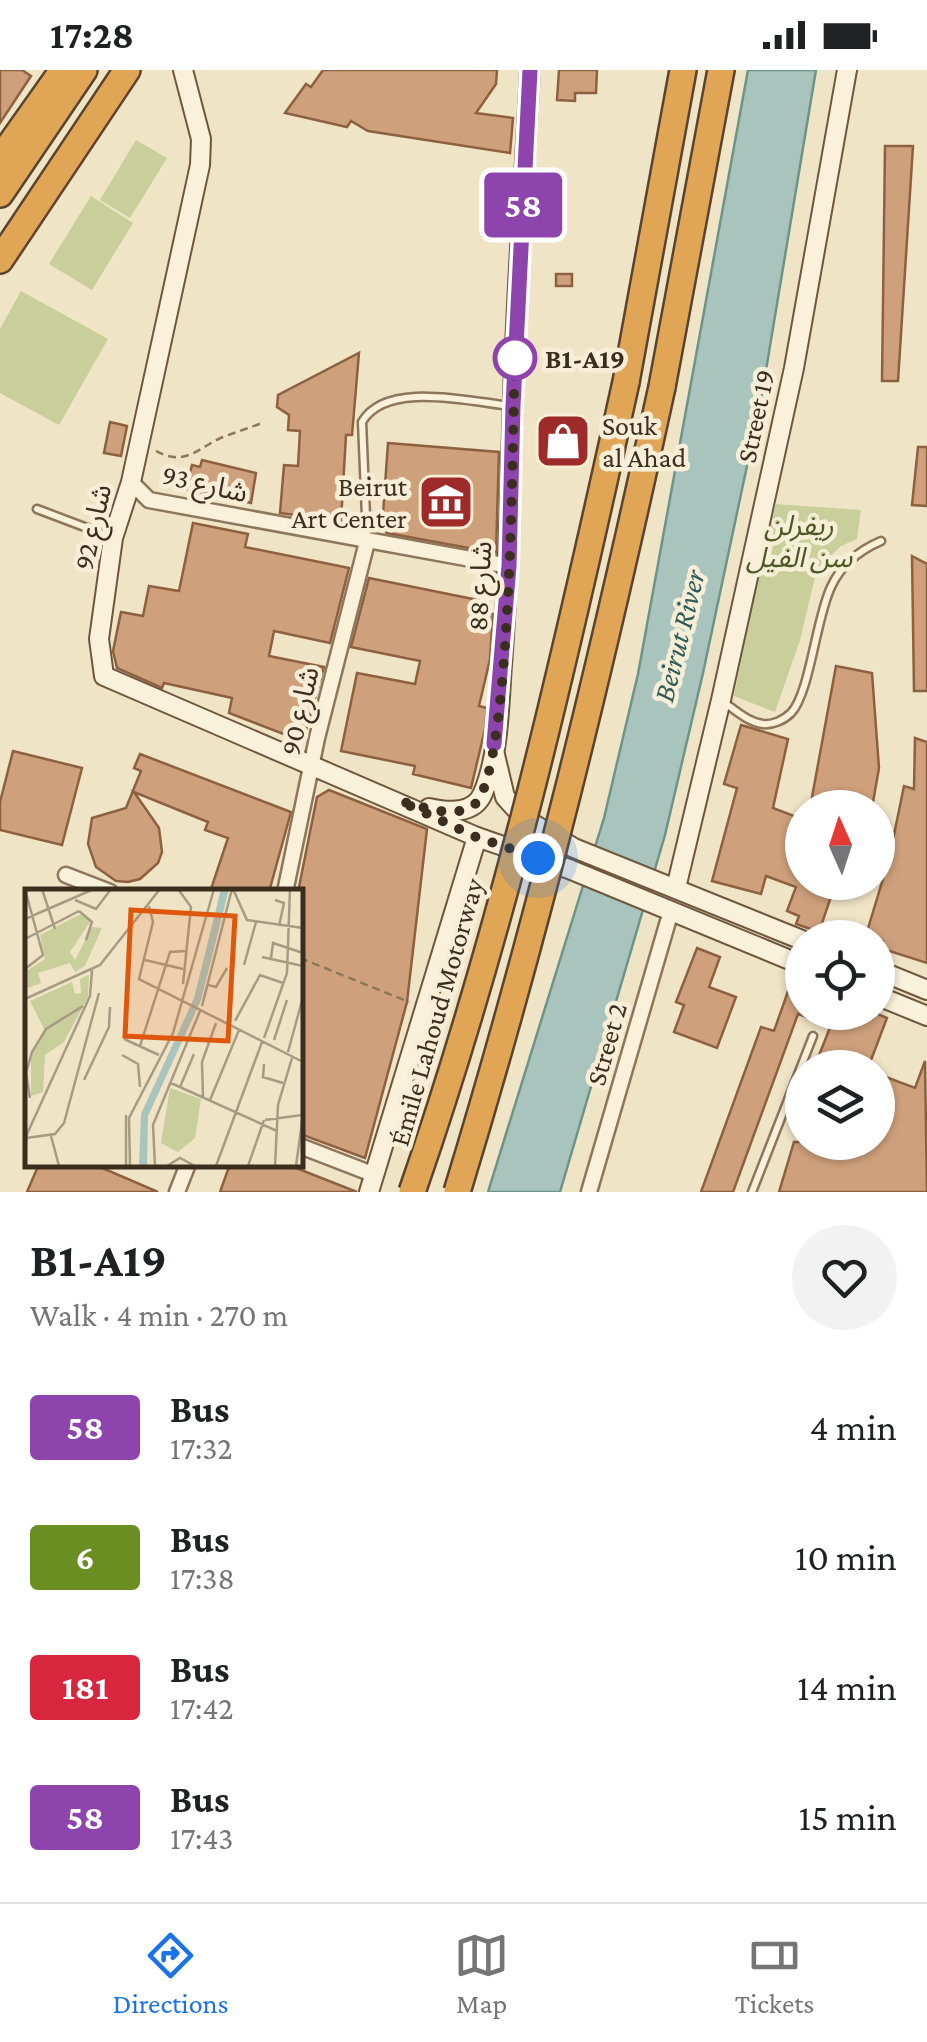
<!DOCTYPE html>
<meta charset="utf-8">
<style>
:root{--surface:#fff;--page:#f2f2f2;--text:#202124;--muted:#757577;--line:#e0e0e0;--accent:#1a73e8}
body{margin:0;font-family:"Crimson Pro","Noto Sans Arabic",serif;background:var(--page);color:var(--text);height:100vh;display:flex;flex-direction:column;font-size:38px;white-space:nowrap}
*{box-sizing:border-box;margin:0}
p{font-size:32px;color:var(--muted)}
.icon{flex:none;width:55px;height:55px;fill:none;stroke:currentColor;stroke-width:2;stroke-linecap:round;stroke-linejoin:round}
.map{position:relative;height:1122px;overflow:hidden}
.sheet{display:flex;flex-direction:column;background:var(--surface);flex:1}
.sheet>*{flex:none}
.badge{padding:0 20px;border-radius:8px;font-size:35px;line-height:65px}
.needle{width:65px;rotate:357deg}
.controls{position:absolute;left:785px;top:720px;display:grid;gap:20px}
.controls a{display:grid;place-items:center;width:110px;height:110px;border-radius:50%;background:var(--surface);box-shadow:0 2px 8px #0004;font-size:50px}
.you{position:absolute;width:50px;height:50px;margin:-25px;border:8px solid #fff;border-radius:50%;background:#1a73e8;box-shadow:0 0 0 15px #1a73e833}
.map>.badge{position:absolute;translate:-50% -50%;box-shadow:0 0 0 5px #fff}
.round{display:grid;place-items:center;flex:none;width:105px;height:105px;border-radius:52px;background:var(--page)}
.headline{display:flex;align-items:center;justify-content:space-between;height:170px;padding:0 30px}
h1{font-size:48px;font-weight:700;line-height:75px}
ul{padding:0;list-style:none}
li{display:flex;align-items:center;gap:30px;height:130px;padding:0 30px}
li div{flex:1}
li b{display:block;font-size:38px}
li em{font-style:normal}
li .badge{min-width:110px;font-weight:700;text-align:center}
.status{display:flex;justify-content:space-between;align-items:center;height:70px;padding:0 50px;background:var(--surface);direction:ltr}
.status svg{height:28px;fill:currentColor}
.tabs{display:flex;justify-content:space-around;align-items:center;height:140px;border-top:2px solid var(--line);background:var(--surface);font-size:28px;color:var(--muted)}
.tabs a{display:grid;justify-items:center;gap:5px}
.tabs .current{color:var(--accent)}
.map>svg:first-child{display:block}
</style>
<div class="status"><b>17:28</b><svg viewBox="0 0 49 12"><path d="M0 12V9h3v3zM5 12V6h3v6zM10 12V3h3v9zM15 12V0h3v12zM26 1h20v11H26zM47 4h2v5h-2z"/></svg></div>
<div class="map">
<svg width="927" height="1122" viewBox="0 0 927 1122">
<rect width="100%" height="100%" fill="#f0e4c7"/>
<g fill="#c8cf9a">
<polygon points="136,70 167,88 130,148 100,130"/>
<polygon points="91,126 133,153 92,220 49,194"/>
<polygon points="21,221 108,269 59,355 0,323 0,259"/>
<polygon points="776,434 861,440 857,469 841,476 817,499 800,570 775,642 734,626 760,494"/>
</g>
<polygon fill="#a8c4bc" stroke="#6e938a" stroke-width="2.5" points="748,0 816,0 761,330 703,603 665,765 560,1122 488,1122 604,748 638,604"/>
<g fill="#cfa07c" stroke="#8d6040" stroke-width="2.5">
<polygon points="0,0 22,0 31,6 0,53"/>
<polygon points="323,0 497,0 496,14 476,43 513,48 510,83 368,61 351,51 347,57 285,43 306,14 311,17"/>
<polygon points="559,0 597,0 596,23 575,23 575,31 557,30"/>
<polygon points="885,76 913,76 898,311 882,311"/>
<rect x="556" y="204" width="16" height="12"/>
<polygon points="359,283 352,365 346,365 341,451 280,443 284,395 298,396 300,361 288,360 289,345 277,337 278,325"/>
<polygon points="110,352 127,356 121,386 104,383"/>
<polygon points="388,373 499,382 496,483 387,463 382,458"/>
<polygon points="918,377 927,377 927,436 912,435"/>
<polygon points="202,390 256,403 251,433 186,419 192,395 200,397"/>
<polygon points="193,453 248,464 245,477 349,498 330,573 274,561 269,586 324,597 304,667 294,668 229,643 232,628 164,613 162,618 117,598 113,581 121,542 143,546 149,516 179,521"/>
<polygon points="912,486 927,494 927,621 914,621"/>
<polygon points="369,508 478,530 476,540 493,544 490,589 479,636 487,638 485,659 471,718 413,704 415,696 341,681 357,603 415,614 420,591 351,577"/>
<polygon points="836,596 872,603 879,698 872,738 810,738"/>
<polygon points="741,655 788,669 773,738 802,749 802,812 836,812 819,862 796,854 799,846 787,841 796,817 766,806 761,824 712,811 737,718 724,714"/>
<polygon points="915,668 927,672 927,893 880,878 883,871 866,865 889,789 904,716 914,719"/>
<polygon points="13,681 82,698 62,775 0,760 0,732"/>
<polygon points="140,684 291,742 269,822 210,822 228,768 205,760 208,752 134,722 159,758 162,782 158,793 140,809 128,812 116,811 96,797 88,774 92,748 126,738 141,701 134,698"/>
<polygon points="329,720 427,759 407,932 365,1088 300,1064 298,822 317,727"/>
<polygon points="697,878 720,887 709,917 736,927 717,978 674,962 684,935 676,932"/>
<polygon points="792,910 802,914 802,942 873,942 887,948 868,998 814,998 831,955 798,944 733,1122 701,1122 761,957 774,961"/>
<polygon points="925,991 927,1122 779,1122 794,1072 878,1072 878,1004 915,1018"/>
<polygon points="39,1094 93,1094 158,1122 27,1122"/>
<polygon points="230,1094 286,1094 357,1122 220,1122"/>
</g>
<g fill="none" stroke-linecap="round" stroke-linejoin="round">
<g stroke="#8d765b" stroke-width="11">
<g id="lane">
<polyline points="37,439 111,467"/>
<path d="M 367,470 L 362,352 C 386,310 471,332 511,336"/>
<path d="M 722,631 C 734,639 747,652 763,654 C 773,655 784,650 791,643 C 810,623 816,548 831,517 C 841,495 860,480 881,471"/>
<polyline points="752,1122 813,966"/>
</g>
</g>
<g stroke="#8d765b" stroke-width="19">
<g id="street">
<polyline points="131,412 149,430 509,496"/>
<polyline points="66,805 110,822"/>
<polyline points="285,822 317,668 367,472"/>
<polyline points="300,1076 375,1105"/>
<polyline points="177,1122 188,1094"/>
<polyline points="589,1122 671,841"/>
</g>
</g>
<g stroke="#6f573e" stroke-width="22">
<g id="secondary">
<polyline points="183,0 201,69 200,95 131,412 113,468 99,569 104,606 477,767 569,799 802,895"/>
<polyline points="495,685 505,727 525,749 574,778 802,870"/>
<path d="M 429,738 C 448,742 474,745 483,723 C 499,685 499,636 502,595 C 508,516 510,438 512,359 C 515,239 524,119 530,0"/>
<polyline points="676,818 721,630 794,298 847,0"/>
<polyline points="878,900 927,920"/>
<polyline points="878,926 927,946"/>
<polyline points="369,1122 477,767"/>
</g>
</g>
<g stroke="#5a442f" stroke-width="30">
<g id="highway">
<polyline points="0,89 63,0"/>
<polyline points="0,124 84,0"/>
<polyline points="0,190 127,0"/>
<polyline points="626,312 683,0"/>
<polyline points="662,317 721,0"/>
</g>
</g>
<g stroke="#8d765b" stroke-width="2.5" stroke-dasharray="8 5" stroke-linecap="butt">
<path d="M 156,381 C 186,397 197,378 223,367 C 236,362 249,358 262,353"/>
<polyline points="300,888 409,932"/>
</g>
<use href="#lane" stroke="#faf1db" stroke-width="6"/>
<use href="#street" stroke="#faf1db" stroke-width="14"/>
<use href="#secondary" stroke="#faf1db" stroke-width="18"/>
<use href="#highway" stroke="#e0a656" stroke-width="25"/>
<g stroke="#5a442f" stroke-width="30" stroke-linecap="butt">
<g id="highway-bridge">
<path d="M 412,1122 C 504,858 566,585 626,312"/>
<path d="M 457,1122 C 538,857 603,588 662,317"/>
</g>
</g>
<use href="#highway-bridge" stroke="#e0a656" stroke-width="25"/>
</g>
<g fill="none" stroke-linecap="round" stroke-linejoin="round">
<g stroke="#fff" stroke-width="22">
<polyline id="line" points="494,674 509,496 513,336 530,0"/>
</g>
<use href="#line" stroke="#8e44ad" stroke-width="15"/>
<path stroke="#3c2e1f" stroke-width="10" stroke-dasharray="0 18" d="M 515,288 C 512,355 513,703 474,735 C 454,750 420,736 400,731 L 476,767 L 538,788"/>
</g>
<defs>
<g id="shop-square" transform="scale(2.875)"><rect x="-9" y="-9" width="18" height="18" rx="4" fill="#9e2b29" stroke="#f7eed7"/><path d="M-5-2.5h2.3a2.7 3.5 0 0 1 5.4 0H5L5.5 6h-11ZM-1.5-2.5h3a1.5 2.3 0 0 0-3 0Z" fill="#fff"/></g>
<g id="museum-square" transform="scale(2.875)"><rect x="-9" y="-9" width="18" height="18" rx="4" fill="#9e2b29" stroke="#f7eed7"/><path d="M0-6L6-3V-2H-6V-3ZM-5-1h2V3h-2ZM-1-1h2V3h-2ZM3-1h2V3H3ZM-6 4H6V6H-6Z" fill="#fff"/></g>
</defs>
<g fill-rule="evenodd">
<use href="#shop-square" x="563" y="371"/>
<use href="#museum-square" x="446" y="432"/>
</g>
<circle fill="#fff" stroke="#8e44ad" stroke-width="5" cx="515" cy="288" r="20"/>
<g text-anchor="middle" stroke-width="9" stroke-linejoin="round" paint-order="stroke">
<g font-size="28" font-weight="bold" fill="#3c2e1f" stroke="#f7eed7" text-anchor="start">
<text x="545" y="298">B1-A19</text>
</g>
<g font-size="28" fill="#3c2e1f" stroke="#f7eed7">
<text transform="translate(755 346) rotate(-78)" y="10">Street 19</text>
<text transform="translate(205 413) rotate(13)" y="10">شارع 93</text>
<text transform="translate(92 457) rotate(-77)" y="10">شارع 92</text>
<text transform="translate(479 516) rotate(-87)" y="10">شارع 88</text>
<text transform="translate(299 641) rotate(-77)" y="10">شارع 90</text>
<text transform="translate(436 942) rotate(-74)" y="10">Émile Lahoud Motorway</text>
<text transform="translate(606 974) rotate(-74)" y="10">Street 2</text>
</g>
<g font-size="28" fill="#3c2e1f" stroke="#f7eed7" text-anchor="start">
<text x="602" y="365">Souk<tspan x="602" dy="32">al Ahad</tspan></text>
<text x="407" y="426" text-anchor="end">Beirut<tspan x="407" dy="32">Art Center</tspan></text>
</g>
<g font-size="28" font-style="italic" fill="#4b5925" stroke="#f7eed7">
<text x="799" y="465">ريفرلن<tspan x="799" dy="32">سن الفيل</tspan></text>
</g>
<g font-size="30" font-style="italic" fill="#2e5c5a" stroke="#f7eed7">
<text transform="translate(679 566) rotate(-76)" y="10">Beirut River</text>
</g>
</g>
<g transform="translate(25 819)">
<rect width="278" height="278" fill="#f0e4c7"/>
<path d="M 58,24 L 65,33 L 45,63 L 50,71 L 67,38 L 77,39 L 60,77 L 50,83 L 45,74 L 13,84 L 16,94 L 0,100 L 0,83 L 20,70 L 15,46 ZM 64,86 L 63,108 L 39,153 L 20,166 L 18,203 L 6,207 L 6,167 L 20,142 L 5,112 L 47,93 L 50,105 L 56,104 L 55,90 ZM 145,199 L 176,210 L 170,249 L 153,263 L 136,254 Z" fill="#c8cf9a"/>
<path d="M 196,0 L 204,0 L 176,111 L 123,227 L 122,277 L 114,277 L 116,225 L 169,109 Z" fill="#a8c4bc"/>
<path fill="none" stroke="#a89b84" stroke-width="2.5" d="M 17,0 L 30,40M 153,0 L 166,18 L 158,95M 208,0 L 222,31 L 278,39M 50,11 L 71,20 L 86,0M 250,11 L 259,14 L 254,37M 124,17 L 128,33 L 114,90 L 278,173M 54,22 L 67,33 L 61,51M 0,30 L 69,0M 0,50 L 54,22M 237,68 L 278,77M 246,69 L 248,54 L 278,64M 120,71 L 158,80M 219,76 L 231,33M 0,80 L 18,66 L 1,4M 183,96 L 191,98 L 202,79M 0,110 L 75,76 L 135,0M 177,117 L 207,0M 210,132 L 235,86 L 258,94M 239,149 L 262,84 L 265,0M 99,150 L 134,166M 249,151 L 262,111M 115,157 L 145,63 L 161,62M 263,163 L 278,108M 97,166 L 113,175 L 115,198M 239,175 L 238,188 L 258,194M 59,191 L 84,138 L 85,118M 146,194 L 252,242M 155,198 L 169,165M 178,208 L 177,173 L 191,134M 5,209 L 1,184 L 7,163 L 21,140 L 58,117M 185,211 L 214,141M 240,231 L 277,226M 26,247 L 34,277M 1,249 L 30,245 L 39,234 L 74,104M 0,267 L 2,245 L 65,107 L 67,81M 101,277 L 101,226M 105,277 L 104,229 L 148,144 L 189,0M 130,277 L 128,236 L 175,122M 142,277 L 155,269 L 170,277M 191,277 L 237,153M 223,277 L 239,231M 250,277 L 253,216 L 267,169M 271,277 L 278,226"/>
<path fill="#df570d" fill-opacity="0.15" stroke="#df570d" stroke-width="5" d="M 106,21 L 210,27 L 203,152 L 100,147 Z"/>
<rect width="278" height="278" fill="none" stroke="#3c2e1f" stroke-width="5"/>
</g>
</svg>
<div class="controls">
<a><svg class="needle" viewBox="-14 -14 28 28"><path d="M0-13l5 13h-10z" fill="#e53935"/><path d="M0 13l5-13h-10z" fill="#757577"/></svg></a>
<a><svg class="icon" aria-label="locate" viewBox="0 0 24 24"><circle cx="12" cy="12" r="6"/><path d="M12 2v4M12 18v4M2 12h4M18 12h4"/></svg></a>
<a><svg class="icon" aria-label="layers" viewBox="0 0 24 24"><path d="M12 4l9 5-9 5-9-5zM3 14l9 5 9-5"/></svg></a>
</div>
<div class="you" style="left:538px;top:788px"></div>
<b class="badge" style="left:523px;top:135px;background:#8e44ad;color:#fff">58</b>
</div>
<section class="sheet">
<div class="headline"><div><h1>B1-A19</h1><p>Walk · 4 min · 270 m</p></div><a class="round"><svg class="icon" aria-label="heart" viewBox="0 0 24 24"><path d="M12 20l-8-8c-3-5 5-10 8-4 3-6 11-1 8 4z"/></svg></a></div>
<ul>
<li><span class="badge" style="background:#8e44ad;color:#fff">58</span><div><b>Bus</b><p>17:32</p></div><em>4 min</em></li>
<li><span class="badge" style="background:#6b8e23;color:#fff">6</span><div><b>Bus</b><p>17:38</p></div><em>10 min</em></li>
<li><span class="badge" style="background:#d7263d;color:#fff">181</span><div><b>Bus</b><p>17:42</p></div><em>14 min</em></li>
<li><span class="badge" style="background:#8e44ad;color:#fff">58</span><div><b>Bus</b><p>17:43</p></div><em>15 min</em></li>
</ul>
</section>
<nav class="tabs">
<a class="current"><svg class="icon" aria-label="directions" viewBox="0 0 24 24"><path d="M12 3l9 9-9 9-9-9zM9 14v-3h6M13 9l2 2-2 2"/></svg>Directions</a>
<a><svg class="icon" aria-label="map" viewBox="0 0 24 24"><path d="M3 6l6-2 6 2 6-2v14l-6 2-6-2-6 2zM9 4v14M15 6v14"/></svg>Map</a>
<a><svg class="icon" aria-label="tickets" viewBox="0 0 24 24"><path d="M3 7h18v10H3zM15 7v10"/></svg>Tickets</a>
</nav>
